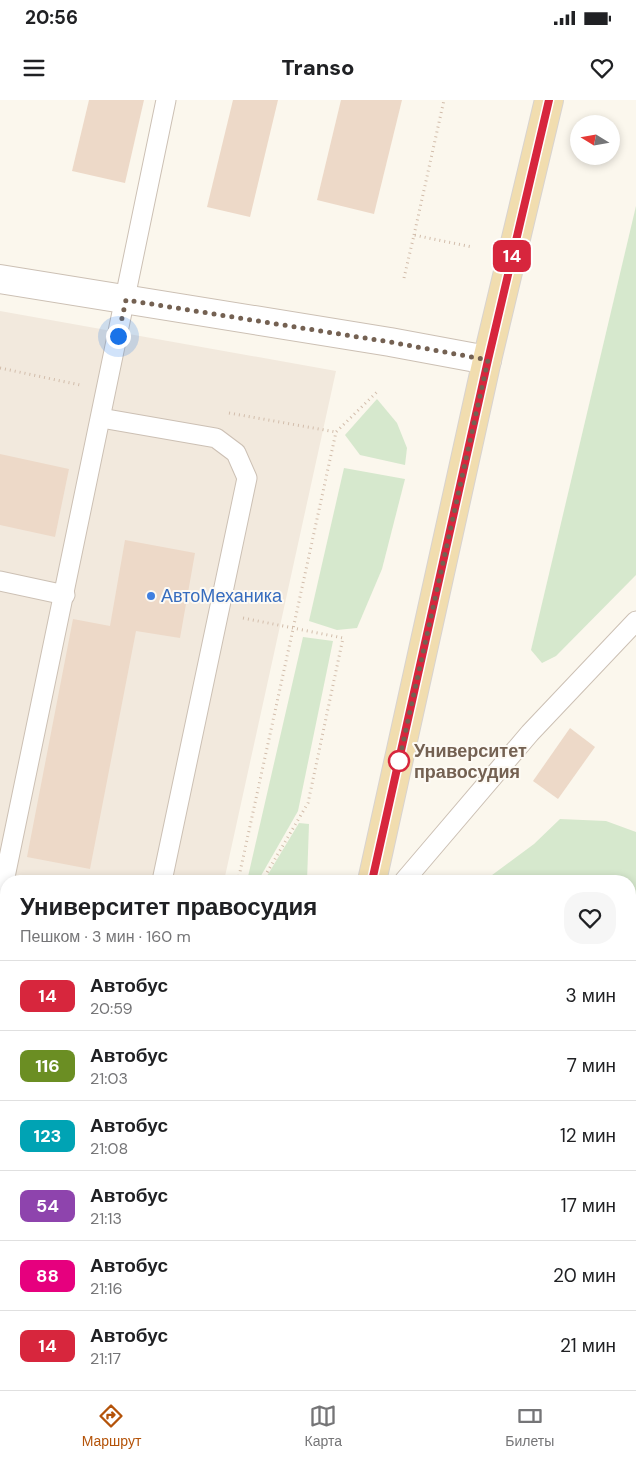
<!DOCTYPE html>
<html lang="ru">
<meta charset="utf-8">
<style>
:root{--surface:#fff;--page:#f6f6f6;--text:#202124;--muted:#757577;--line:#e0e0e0;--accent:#b45309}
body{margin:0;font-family:"DM Sans",sans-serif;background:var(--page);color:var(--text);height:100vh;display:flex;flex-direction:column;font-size:19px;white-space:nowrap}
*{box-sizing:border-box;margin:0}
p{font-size:16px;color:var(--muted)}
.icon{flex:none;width:28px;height:28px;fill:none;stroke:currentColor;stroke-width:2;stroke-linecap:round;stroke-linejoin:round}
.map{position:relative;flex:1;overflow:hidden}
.panel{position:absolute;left:0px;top:775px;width:636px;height:515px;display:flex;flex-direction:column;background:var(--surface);border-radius:20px 20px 0 0;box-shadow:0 2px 8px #0003}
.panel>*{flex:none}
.badge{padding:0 10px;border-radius:8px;font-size:18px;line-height:32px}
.needle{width:32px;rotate:281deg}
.buttons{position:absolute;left:570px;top:15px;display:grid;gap:10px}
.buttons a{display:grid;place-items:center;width:50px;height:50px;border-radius:50%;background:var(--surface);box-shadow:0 2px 8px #0003;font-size:25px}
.you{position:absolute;width:25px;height:25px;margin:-12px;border:4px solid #fff;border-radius:50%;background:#1a73e8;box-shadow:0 0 0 8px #1a73e833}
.map>.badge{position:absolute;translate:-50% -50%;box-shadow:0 0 0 2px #fff}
.round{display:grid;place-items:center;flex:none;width:52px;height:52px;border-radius:20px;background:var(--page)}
.head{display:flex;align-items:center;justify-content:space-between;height:85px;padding:0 20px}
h1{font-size:24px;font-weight:800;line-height:38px}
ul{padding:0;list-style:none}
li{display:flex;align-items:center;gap:15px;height:70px;padding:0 20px;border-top:1px solid var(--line)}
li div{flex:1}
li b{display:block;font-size:19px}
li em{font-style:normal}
li .badge{min-width:55px;font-weight:700;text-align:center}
.status{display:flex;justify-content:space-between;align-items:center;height:35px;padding:0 25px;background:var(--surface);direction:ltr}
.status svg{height:14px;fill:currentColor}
header{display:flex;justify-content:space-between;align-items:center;height:65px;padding:0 20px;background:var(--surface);font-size:22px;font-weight:800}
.tabs{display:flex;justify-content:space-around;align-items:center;height:70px;border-top:1px solid var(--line);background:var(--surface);font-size:14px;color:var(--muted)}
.tabs a{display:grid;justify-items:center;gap:2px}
.tabs .selected{color:var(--accent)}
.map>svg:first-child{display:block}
</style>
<div class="status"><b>20:56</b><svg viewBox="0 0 49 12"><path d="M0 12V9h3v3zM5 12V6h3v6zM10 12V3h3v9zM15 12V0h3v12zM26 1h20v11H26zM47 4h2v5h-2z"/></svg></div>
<header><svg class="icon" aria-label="menu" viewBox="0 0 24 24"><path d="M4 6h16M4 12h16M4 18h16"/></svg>Transo<svg class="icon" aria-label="heart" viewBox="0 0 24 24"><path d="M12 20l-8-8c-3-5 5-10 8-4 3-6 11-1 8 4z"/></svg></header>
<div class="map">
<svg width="636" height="1290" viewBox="0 0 636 1290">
<rect width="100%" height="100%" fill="#fbf7ed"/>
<polygon fill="#f2e9dd" points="0,211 336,271 224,781 6,781 6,1284 114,1284 113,1290 0,1290"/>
<g fill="#d6e8cd">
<polygon points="636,106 636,475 556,556 542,563 531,550"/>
<polygon points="377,299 397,323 407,348 405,365 360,355 345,335"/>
<polygon points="344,368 405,379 382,469 357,528 337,530 309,521"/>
<polygon points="303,537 333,541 298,711 258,781 247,781"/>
<polygon points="560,719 606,721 636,732 636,942 630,944 630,781 484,781 534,744"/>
<polygon points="299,723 309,724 307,781 264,781"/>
<rect x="630" y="1022" width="6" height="41"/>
<polygon points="636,1083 636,1145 630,1145 630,1084"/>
<polygon points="630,1258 636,1258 636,1290 537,1290 537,1284 630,1284"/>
<polygon points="21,1284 192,1284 190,1290 19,1290"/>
<polygon points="412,1284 521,1284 521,1290 410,1290"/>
</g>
<g fill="#edd9c8">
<polygon points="89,0 144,0 125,83 72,71"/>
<polygon points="233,0 278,0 250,117 207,107"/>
<polygon points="341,0 402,0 374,114 317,100"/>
<polygon points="0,354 69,369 55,437 0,425"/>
<polygon points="125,440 195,453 180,538 136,531 90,769 27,757 73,519 110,526"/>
<polygon points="570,628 595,647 558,699 533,681"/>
</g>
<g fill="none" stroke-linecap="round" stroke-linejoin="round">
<g stroke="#ccc0b4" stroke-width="21">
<g id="service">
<polyline points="101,318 216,338 236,353 247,378 162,781"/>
<polyline points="0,481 65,495"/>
<polyline points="404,781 530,633 636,521"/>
<polyline points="0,801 166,0"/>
<polyline points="0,1170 6,1171"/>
<polyline points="54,1290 55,1284"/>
</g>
</g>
<g stroke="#ccc0b4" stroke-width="30">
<g id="minor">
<polyline points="630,983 636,983"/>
<polyline points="384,1290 385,1284"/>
</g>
</g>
<g stroke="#ccc0b4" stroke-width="30">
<polyline id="tertiary" points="0,179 390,242 487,260"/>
</g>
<g stroke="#cec1b2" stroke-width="30">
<polyline id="secondary" points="235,1290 236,1284"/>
</g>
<g stroke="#d8d3cf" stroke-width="30">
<g id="primary">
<polyline points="372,781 487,260 549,0"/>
<polyline points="215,1290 218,1284"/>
</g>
</g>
<g stroke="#d8d3cf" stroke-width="30">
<polyline id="trunk" points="301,1290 301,1284"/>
</g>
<g stroke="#d2bdab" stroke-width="3" stroke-dasharray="1 4" stroke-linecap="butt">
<polyline points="414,135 444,0"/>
<polyline points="404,178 414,135 472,147"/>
<polyline points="0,268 80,285"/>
<polyline points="229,313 336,332"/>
<polyline points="243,518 343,538 308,703 262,781"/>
<polyline points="238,781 336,332 379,290"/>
<polyline points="630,1074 636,1073"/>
<polyline points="528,1284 529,1290"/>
<polyline points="126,1290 128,1284"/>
</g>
<use href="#service" stroke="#fff" stroke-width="19"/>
<use href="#minor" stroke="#fff" stroke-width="28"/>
<use href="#tertiary" stroke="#fff" stroke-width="28"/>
<use href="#secondary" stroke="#fff" stroke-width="28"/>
<use href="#primary" stroke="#f1ddaf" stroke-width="28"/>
<use href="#trunk" stroke="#efd0ae" stroke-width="28"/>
</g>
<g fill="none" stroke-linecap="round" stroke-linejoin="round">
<g stroke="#fff" stroke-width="11">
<polyline id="line" points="372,781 488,260 549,0"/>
</g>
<use href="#line" stroke="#d7263d" stroke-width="8"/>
<polyline stroke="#746152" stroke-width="5" stroke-dasharray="0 9" points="118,236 126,200 390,242 488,260 399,661"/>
</g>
<circle fill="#3f7fe0" stroke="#fdfaf4" stroke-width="2" cx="151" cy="496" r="5"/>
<circle fill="#fff" stroke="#d7263d" stroke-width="2.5" cx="399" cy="661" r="10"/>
<g text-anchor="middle" stroke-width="4" stroke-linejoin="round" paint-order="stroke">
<g font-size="18" fill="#366cbe" stroke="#fdfaf4" text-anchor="start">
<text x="161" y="502">АвтоМеханика</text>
</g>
<g font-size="18" font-weight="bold" fill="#746152" stroke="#fdfaf4" text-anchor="start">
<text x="414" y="657">Университет<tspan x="414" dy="21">правосудия</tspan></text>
</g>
</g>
</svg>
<div class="buttons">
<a><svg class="needle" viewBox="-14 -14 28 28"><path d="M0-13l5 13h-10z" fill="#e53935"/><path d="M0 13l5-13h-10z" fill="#757577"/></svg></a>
</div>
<div class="you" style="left:118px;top:236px"></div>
<b class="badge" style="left:512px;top:156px;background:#d7263d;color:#fff">14</b>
<section class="panel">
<div class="head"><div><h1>Университет правосудия</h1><p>Пешком · 3 мин · 160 m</p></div><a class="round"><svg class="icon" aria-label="heart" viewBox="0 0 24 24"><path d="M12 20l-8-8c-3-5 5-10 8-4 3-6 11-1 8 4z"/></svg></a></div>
<ul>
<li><span class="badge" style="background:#d7263d;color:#fff">14</span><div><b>Автобус</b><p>20:59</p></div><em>3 мин</em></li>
<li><span class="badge" style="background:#6b8e23;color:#fff">116</span><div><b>Автобус</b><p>21:03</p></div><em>7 мин</em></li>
<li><span class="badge" style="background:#00a3b4;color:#fff">123</span><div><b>Автобус</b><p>21:08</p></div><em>12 мин</em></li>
<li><span class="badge" style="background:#8e44ad;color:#fff">54</span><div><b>Автобус</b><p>21:13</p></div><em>17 мин</em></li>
<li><span class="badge" style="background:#e6007e;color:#fff">88</span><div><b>Автобус</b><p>21:16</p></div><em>20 мин</em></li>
<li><span class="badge" style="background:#d7263d;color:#fff">14</span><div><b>Автобус</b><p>21:17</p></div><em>21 мин</em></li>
</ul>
</section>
</div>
<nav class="tabs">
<a class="selected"><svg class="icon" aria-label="directions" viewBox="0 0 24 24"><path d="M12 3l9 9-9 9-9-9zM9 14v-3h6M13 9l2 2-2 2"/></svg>Маршрут</a>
<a><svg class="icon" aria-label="map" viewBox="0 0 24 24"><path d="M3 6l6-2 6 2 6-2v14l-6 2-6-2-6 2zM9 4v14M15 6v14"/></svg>Карта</a>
<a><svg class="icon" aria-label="tickets" viewBox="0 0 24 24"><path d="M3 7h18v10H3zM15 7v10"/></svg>Билеты</a>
</nav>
